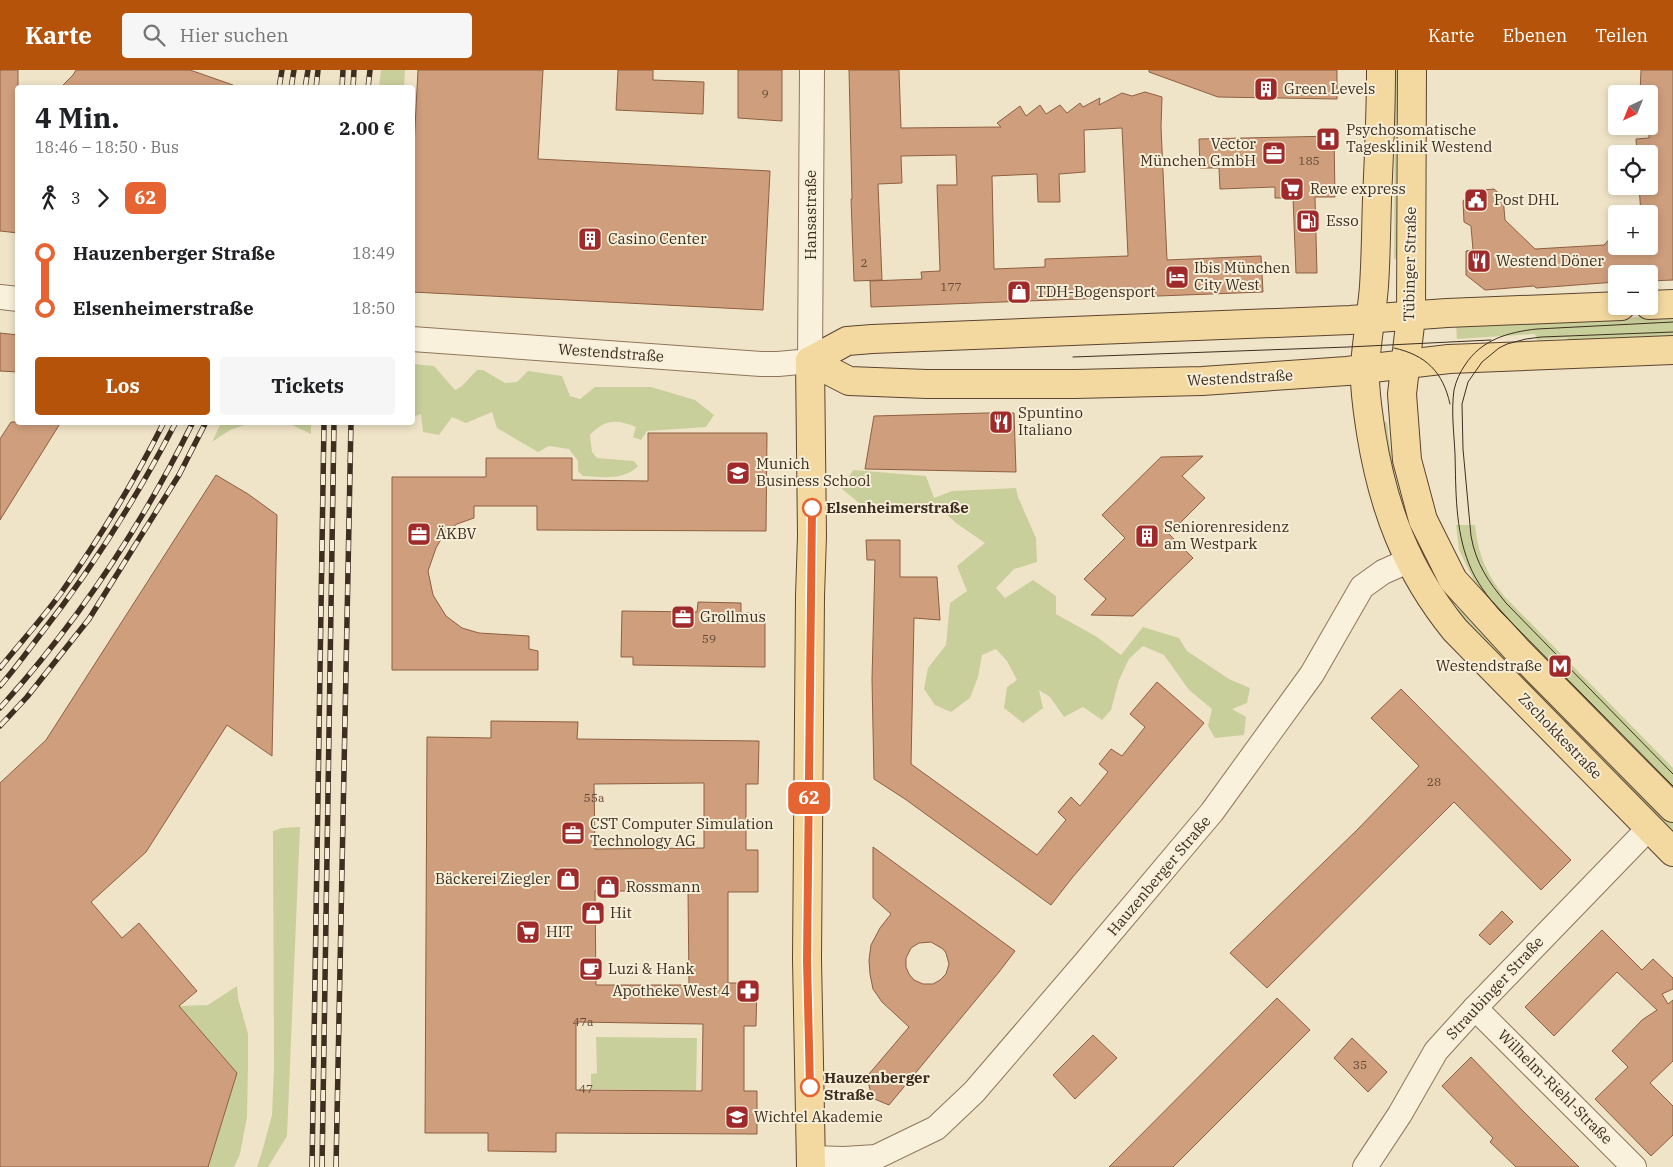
<!DOCTYPE html>
<html lang="de">
<meta charset="utf-8">
<style>
:root{--surface:#fff;--page:#f6f6f6;--text:#202124;--muted:#757577;--accent:#b45309}
body{margin:0;font-family:"IBM Plex Serif",serif;background:var(--page);color:var(--text);height:100vh;display:flex;flex-direction:column;font-size:19px;white-space:nowrap}
*{box-sizing:border-box;margin:0}
p{font-size:16px;color:var(--muted)}
.icon{flex:none;width:28px;height:28px;fill:none;stroke:currentColor;stroke-width:2;stroke-linecap:round;stroke-linejoin:round}
.map{position:relative;flex:1;overflow:hidden}
.details{position:absolute;left:15px;top:15px;width:400px;height:340px;display:flex;flex-direction:column;background:var(--surface);border-radius:5px;box-shadow:0 2px 8px #0003}
.details>*{flex:none}
.badge{padding:0 10px;border-radius:8px;font-size:18px;line-height:32px}
.needle{width:32px;rotate:223deg}
.controls{position:absolute;left:1608px;top:15px;display:grid;gap:10px}
.controls a{display:grid;place-items:center;width:50px;height:50px;border-radius:5px;background:var(--surface);box-shadow:0 2px 8px #0003;font-size:25px}
.map>.badge{position:absolute;translate:-50% -50%;box-shadow:0 0 0 2px #fff}
.legs{display:flex;align-items:center;gap:8px;height:55px;padding:0 20px;font-size:16px}
.legs p{margin-inline-start:auto}
.head{display:flex;align-items:center;justify-content:space-between;height:85px;padding:0 20px}
h1{font-size:28px;font-weight:800;line-height:38px}
.primary-button{display:flex;gap:10px;margin-top:auto;padding:10px 20px}
.primary-button a{flex:1;height:58px;border-radius:5px;background:var(--accent);color:#fff;font-size:20px;font-weight:800;line-height:58px;text-align:center}
.primary-button a+a{background:var(--page);color:var(--text)}
ul{padding:0 20px;list-style:none}
li{display:flex;align-items:center;gap:18px;height:55px;font-size:19px}
li i{display:grid;place-items:center;width:8px;height:100%;margin:0 6px;background:currentColor}
li i::after{content:'';width:12px;height:12px;margin:-6px;border:4px solid;border-radius:50%;background:var(--surface)}
li p{margin-inline-start:auto}
li:first-child i{background:linear-gradient(#0000 50%,currentColor 0)}
li:last-child i{background:linear-gradient(currentColor 50%,#0000 0)}
header{display:flex;align-items:center;gap:30px;box-sizing:border-box;height:70px;padding:0 25px;background:var(--accent);color:#fff}
header strong{font-size:24px}
nav{display:flex;gap:28px;margin-inline-start:auto;font-size:18px}
.search{width:350px;height:45px;background:var(--page);display:flex;align-items:center;gap:12px;box-sizing:border-box;padding:0 18px;border-radius:5px;color:var(--muted);font-size:19px}
.map>svg:first-child{display:block}
</style>
<header>
<strong>Karte</strong>
<div class="search"><svg class="icon" aria-label="search" viewBox="0 0 24 24"><circle cx="10" cy="10" r="6"/><path d="M15 15l6 6"/></svg>Hier suchen</div>
<nav><a>Karte</a><a>Ebenen</a><a>Teilen</a></nav>
</header>
<div class="map">
<svg width="1673" height="1097" viewBox="0 0 1673 1097">
<rect width="100%" height="100%" fill="#f0e4c8"/>
<g fill="#c9cf9b">
<polygon points="381,0 405,0 404,17 379,17"/>
<polygon points="1392,0 1402,0 1399,189 1394,189 1395,11"/>
<polygon points="1673,245 1673,267 1571,274 1567,268 1537,270 1535,264 1457,269 1456,255 1565,252"/>
<path d="M 413,294 L 434,296 L 455,320 L 462,316 L 477,300 L 483,300 L 505,313 L 517,312 L 528,301 L 562,306 L 570,326 L 580,329 L 595,317 L 651,317 L 695,330 L 714,345 L 706,357 L 647,361 L 641,370 L 633,367 L 636,357 C 616,349 605,349 590,365 L 592,382 L 597,388 L 634,391 L 638,396 C 624,411 602,407 583,406 L 578,401 L 578,391 L 569,379 L 549,376 L 538,382 L 497,358 L 492,342 L 466,353 L 452,347 L 439,365 L 423,362 L 421,344 L 413,347 Z"/>
<path d="M 1382,352 L 1387,352 C 1392,408 1406,458 1435,507 C 1441,516 1447,527 1454,535 C 1459,541 1467,544 1474,547 L 1673,751 L 1673,767 L 1472,563 L 1430,509 L 1392,419 Z"/>
<polygon points="221,353 221,352 250,353 230,360 212,372"/>
<polygon points="288,353 311,353 311,364"/>
<polygon points="853,400 926,406 934,428 952,421 1016,418 1018,427 1036,468 1037,492 1014,499 996,518 1005,528 1033,510 1056,526 1056,544 1097,567 1121,585 1143,557 1179,568 1187,581 1229,609 1250,618 1247,633 1232,639 1246,647 1244,665 1215,668 1208,656 1212,639 1189,620 1164,585 1143,576 1129,589 1119,610 1111,640 1102,650 1083,637 1064,647 1050,627 1039,620 1043,638 1023,653 1004,638 1007,617 1017,610 1007,591 996,579 982,585 978,607 970,628 951,642 935,635 924,619 928,598 946,575 950,533 967,521 957,496 985,473 956,453 937,436 859,433 842,419"/>
<path d="M 1456,455 L 1475,455 C 1478,484 1486,503 1504,526 L 1673,698 L 1673,721 L 1496,542 L 1478,519 L 1459,480 Z"/>
<polygon points="300,757 287,1066 268,1097 257,1097 262,1082 272,1045 274,998 273,761 282,758"/>
<polygon points="237,916 238,928 248,964 248,998 247,1047 240,1084 234,1097 208,1097 237,1003 179,936 208,935"/>
<polygon points="596,967 697,968 696,1021 591,1019 591,1004 597,1003"/>
</g>
<g fill="#cf9f7d" stroke="#8d5f41" fill-rule="evenodd">
<polygon points="0,0 18,0 18,163 0,161"/>
<polygon points="76,0 190,0 233,15 233,18 60,18 73,5"/>
<polygon points="418,0 543,0 538,89 770,101 763,240 412,222 412,115"/>
<polygon points="618,0 653,0 653,10 704,12 703,44 616,40"/>
<polygon points="738,0 782,0 782,51 738,48"/>
<path d="M 849,0 L 899,0 L 901,58 L 1001,57 L 997,53 L 1020,36 L 1026,46 L 1040,35 L 1046,44 L 1060,35 L 1067,43 L 1080,33 L 1083,37 L 1100,28 L 1099,35 L 1122,23 L 1132,26 L 1145,22 L 1162,27 L 1161,57 L 1167,190 L 1261,186 L 1263,222 L 871,237 L 870,211 L 922,209 L 921,202 L 940,201 L 937,115 L 957,115 L 956,85 L 901,86 L 902,113 L 878,114 L 882,210 L 854,211 L 851,129 L 852,129 ZM 1122,58 L 1128,186 L 1045,189 L 1045,197 L 994,199 L 992,106 L 1037,104 L 1038,132 L 1060,132 L 1059,104 L 1085,102 L 1084,60 Z"/>
<polygon points="1149,0 1337,0 1337,29 1218,27 1149,2"/>
<polygon points="1641,0 1673,0 1673,210 1649,211 1649,204 1616,204 1616,212 1536,218 1534,216 1485,220 1466,205 1466,181 1473,180 1471,156 1464,152 1463,131 1472,121 1494,119 1503,127 1505,150 1535,179 1604,175 1616,162 1616,176 1649,176 1649,144 1641,144 1639,116 1649,116 1649,84 1637,84 1636,69 1649,68 1649,24 1640,24"/>
<polygon points="1334,66 1335,127 1315,127 1317,203 1296,203 1293,128 1275,128 1275,117 1220,119 1219,98 1200,98 1199,69"/>
<polygon points="0,263 18,265 18,302 0,301"/>
<polygon points="985,343 1014,343 1016,402 865,399 874,346"/>
<polygon points="11,352 61,352 0,450 0,369"/>
<polygon points="648,363 767,363 766,461 537,460 537,436 474,436 474,448 457,454 444,464 436,478 428,501 433,525 446,546 462,558 479,563 529,566 529,579 538,581 538,600 392,600 392,407 486,407 486,388 572,388 572,410 648,411"/>
<polygon points="1203,386 1182,406 1205,428 1169,464 1193,488 1133,546 1091,545 1106,529 1084,509 1125,468 1102,445 1161,387"/>
<polygon points="216,405 248,424 277,445 272,686 227,655 146,782 91,832 122,868 139,853 197,921 179,936 237,1003 208,1097 0,1097 0,713 46,670"/>
<polygon points="866,470 900,470 900,507 937,507 940,550 914,548 911,694 1037,785 1066,750 1058,742 1071,727 1080,736 1108,702 1099,694 1111,679 1122,686 1145,657 1130,644 1157,612 1204,653 1072,808 1051,835 905,729 874,709 872,609 875,490 867,490"/>
<polygon points="698,532 741,533 741,543 765,543 765,597 633,595 633,587 621,587 622,541 697,542"/>
<polygon points="1401,619 1571,790 1541,820 1454,732 1267,918 1230,883 1357,760 1419,696 1371,648"/>
<path d="M 491,651 L 578,652 L 577,669 L 759,671 L 758,714 L 746,714 L 746,780 L 758,780 L 758,822 L 728,822 L 728,913 L 757,913 L 756,956 L 744,956 L 744,1021 L 757,1021 L 757,1064 L 556,1063 L 556,1082 L 488,1081 L 488,1063 L 425,1063 L 427,667 L 491,668 ZM 704,713 L 704,778 L 595,779 L 594,714 ZM 595,821 L 688,821 L 689,915 L 596,915 ZM 576,952 L 703,954 L 702,1021 L 576,1020 Z"/>
<path d="M 873,777 L 1015,881 L 999,902 L 889,1035 L 872,1028 L 869,1015 L 869,1004 L 909,957 L 882,932 L 873,919 L 870,904 L 869,890 L 871,875 L 880,858 L 891,844 L 873,828 ZM 931,872 L 943,879 L 946,883 L 949,894 L 946,904 L 940,910 L 933,914 L 923,914 L 914,910 L 909,904 L 906,897 L 906,888 L 911,878 L 919,873 Z"/>
<polygon points="1502,841 1513,852 1490,875 1479,865"/>
<polygon points="1602,860 1642,900 1653,889 1673,908 1673,919 1662,924 1668,934 1673,930 1673,991 1650,1013 1673,1036 1673,1065 1651,1086 1595,1029 1628,997 1612,981 1642,950 1657,940 1617,902 1554,966 1525,937"/>
<polygon points="1277,928 1310,960 1173,1097 1109,1097"/>
<polygon points="1093,965 1117,988 1075,1029 1053,1005"/>
<polygon points="1352,968 1387,1002 1368,1022 1334,988"/>
<polygon points="1471,987 1523,1041 1579,1097 1516,1097 1490,1072 1493,1068 1442,1016"/>
</g>
<g fill="none" stroke-linecap="round" stroke-linejoin="round">
<g stroke="#8d765c" stroke-width="26">
<g id="minor">
<polyline points="0,227 18,229"/>
<polyline points="412,269 761,294 778,294 810,291 812,0"/>
<polyline points="1475,938 1634,1097"/>
<polyline points="811,1088 844,1089 876,1087 936,1058 974,1022 1084,894 1212,742 1312,604 1362,517 1383,502 1410,490"/>
<polyline points="1365,1097 1400,1044 1436,981 1475,938 1649,758"/>
</g>
</g>
<g stroke="#5b4430" stroke-width="30">
<g id="major">
<path d="M 1381,0 C 1381,43 1379,86 1377,129 C 1376,158 1376,187 1374,216 C 1372,244 1366,272 1365,299 C 1364,321 1368,342 1371,363 C 1383,438 1407,501 1455,560 L 1673,782"/>
<polyline points="1412,0 1411,246 1402,324 1407,390 1423,450 1453,510 1517,580 1673,738"/>
<polyline points="1649,235 1673,234"/>
<polyline points="810,291 849,311 927,314 1075,314 1202,311 1347,301 1449,289 1673,280"/>
<polyline points="810,291 847,271 872,269 1350,250 1447,243 1621,236"/>
<polyline points="810,291 812,466 810,526 807,889 811,1097"/>
</g>
</g>
<use href="#minor" stroke="#faf1dc" stroke-width="24"/>
<use href="#major" stroke="#f3d9a0" stroke-width="28"/>
<g stroke="#3d2e20" stroke-width="1">
<path d="M 1673,252 L 1537,259 C 1508,262 1481,270 1465,295 C 1460,302 1456,311 1454,320 C 1451,341 1454,363 1455,384 C 1456,421 1455,459 1469,494 C 1476,512 1488,527 1500,541 L 1673,716"/>
<path d="M 1673,262 L 1541,267 L 1526,269 L 1507,274 L 1499,278 L 1482,292 L 1468,312 L 1462,334 L 1463,379 L 1471,466 C 1476,494 1488,511 1506,533 L 1673,704"/>
<path d="M 1394,278 C 1426,285 1443,302 1450,334"/>
<polyline points="1073,287 1348,277 1491,270"/>
</g>
<g stroke="#3d2e20" stroke-width="5.5">
<g id="rail">
<polyline points="279,18 282,0"/>
<polyline points="291,18 294,0"/>
<polyline points="305,18 308,0"/>
<polyline points="316,18 318,0"/>
<polyline points="342,18 343,0"/>
<polyline points="353,18 354,0"/>
<polyline points="368,18 370,0"/>
<path d="M 0,598 C 20,573 42,549 61,523 C 99,469 134,412 164,352"/>
<path d="M 0,616 C 14,600 27,582 40,565 C 92,499 137,427 176,352"/>
<path d="M 0,638 C 77,553 142,455 193,352"/>
<polyline points="0,656 27,627 89,549 179,405 206,352"/>
<polyline points="312,1097 324,352"/>
<polyline points="322,1097 334,352"/>
<polyline points="336,1097 351,352"/>
</g>
</g>
<use href="#rail" stroke="#f7eed8" stroke-width="4" stroke-dasharray="11" stroke-linecap="butt"/>
</g>
<g fill="none" stroke-linecap="round" stroke-linejoin="round">
<g stroke="#fff" stroke-width="11">
<polyline id="line-1" points="810,1017 807,890 812,438"/>
</g>
<use href="#line-1" stroke="#e66432" stroke-width="8"/>
</g>
<defs>
<g id="building-square" transform="scale(1.25)"><rect x="-9" y="-9" width="18" height="18" rx="4" fill="#9e2a2b" stroke="#f7eed8"/><path d="M-4-6H4V6H1V3H-1V6H-4ZM-2.5-4.3h1.7v1.8h-1.7ZM.8-4.3h1.7v1.8H.8ZM-2.5-1h1.7V.8h-1.7ZM.8-1h1.7V.8H.8Z" fill="#fff"/></g>
<g id="hospital-square" transform="scale(1.25)"><rect x="-9" y="-9" width="18" height="18" rx="4" fill="#9e2a2b" stroke="#f7eed8"/><path d="M-5-5h3v3.5h4V-5h3V5h-3V1.5h-4V5h-3Z" fill="#fff"/></g>
<g id="office-square" transform="scale(1.25)"><rect x="-9" y="-9" width="18" height="18" rx="4" fill="#9e2a2b" stroke="#f7eed8"/><path d="M-6-3h4V-5.5h4V-3h4V5H-6ZM-1-4.5V-3h2v-1.5ZM-6 0V1H6V0Z" fill="#fff"/></g>
<g id="supermarket-square" transform="scale(1.25)"><rect x="-9" y="-9" width="18" height="18" rx="4" fill="#9e2a2b" stroke="#f7eed8"/><path d="M-6-5.5h2.5l.6 2H6L4.5 2H-2.5L-4.4-4H-6ZM-1.5 3.2a1.3 1.3 0 1 0 .1 0ZM3 3.2a1.3 1.3 0 1 0 .1 0Z" fill="#fff"/></g>
<g id="civic-square" transform="scale(1.25)"><rect x="-9" y="-9" width="18" height="18" rx="4" fill="#9e2a2b" stroke="#f7eed8"/><path d="M-.6-6.5H3V-4.5H.6V-3L4-1V1h2V6H-6V1h2V-1L-.6-3ZM-1.2 2.5V6h2.4V2.5Z" fill="#fff"/></g>
<g id="fuel-square" transform="scale(1.25)"><rect x="-9" y="-9" width="18" height="18" rx="4" fill="#9e2a2b" stroke="#f7eed8"/><path d="M-5.5-6h7V0h2V4h1.3V-2.5L3-4.5l.8-.8L6-3V5H2.5V1h-1V6h-7ZM-4.2-4.7v3.2H.2V-4.7Z" fill="#fff"/></g>
<g id="restaurant-square" transform="scale(1.25)"><rect x="-9" y="-9" width="18" height="18" rx="4" fill="#9e2a2b" stroke="#f7eed8"/><path d="M-5-6h1v4h1v-4h1v4h1v-4h1v5L-1.5 .5V6h-2V.5L-5-1ZM5-6V6H3V1.5H1.5Q1.5-4 5-6Z" fill="#fff"/></g>
<g id="hotel-square" transform="scale(1.25)"><rect x="-9" y="-9" width="18" height="18" rx="4" fill="#9e2a2b" stroke="#f7eed8"/><path d="M-6-4.5h1.5V1H6V5H4.5V3h-9V5H-6ZM-4 0a1.8 1.8 0 1 1 3.6 0ZM.5 0V-2.5h3Q6-2.5 6 0Z" fill="#fff"/></g>
<g id="shop-square" transform="scale(1.25)"><rect x="-9" y="-9" width="18" height="18" rx="4" fill="#9e2a2b" stroke="#f7eed8"/><path d="M-5-2.5h2.3a2.7 3.5 0 0 1 5.4 0H5L5.5 6h-11ZM-1.5-2.5h3a1.5 2.3 0 0 0-3 0Z" fill="#fff"/></g>
<g id="university-square" transform="scale(1.25)"><rect x="-9" y="-9" width="18" height="18" rx="4" fill="#9e2a2b" stroke="#f7eed8"/><path d="M0-5L7-2L0 1L-7-2ZM-4 1L0 2.5L4 1V4Q0 6-4 4Z" fill="#fff"/></g>
<g id="metro-square" transform="scale(1.25)"><rect x="-9" y="-9" width="18" height="18" rx="4" fill="#9e2a2b" stroke="#f7eed8"/><path d="M-5.5 5V-5H-3L0 0L3-5H5.5V5H3V-.5L0 4L-3-.5V5Z" fill="#fff"/></g>
<g id="cafe-square" transform="scale(1.25)"><rect x="-9" y="-9" width="18" height="18" rx="4" fill="#9e2a2b" stroke="#f7eed8"/><path d="M-5.5-4.5H6V0H3Q3 3.5 0 3.5H-2.5Q-5.5 3.5-5.5 0ZM3-3.2v2h1.7v-2ZM-6 4.5H4V6H-6Z" fill="#fff"/></g>
<g id="pharmacy-square" transform="scale(1.25)"><rect x="-9" y="-9" width="18" height="18" rx="4" fill="#9e2a2b" stroke="#f7eed8"/><path d="M-2-6h4v4h4v4h-4v4h-4v-4h-4v-4h4Z" fill="#fff"/></g>
<g id="school-square" transform="scale(1.25)"><rect x="-9" y="-9" width="18" height="18" rx="4" fill="#9e2a2b" stroke="#f7eed8"/><path d="M0-5L7-2L0 1L-7-2ZM-4 1L0 2.5L4 1V4Q0 6-4 4Z" fill="#fff"/></g>
</defs>
<g fill-rule="evenodd">
<use href="#building-square" x="1266" y="19"/>
<use href="#hospital-square" x="1328" y="69"/>
<use href="#office-square" x="1274" y="83"/>
<use href="#supermarket-square" x="1292" y="119"/>
<use href="#civic-square" x="1476" y="130"/>
<use href="#fuel-square" x="1308" y="151"/>
<use href="#building-square" x="590" y="169"/>
<use href="#restaurant-square" x="1479" y="191"/>
<use href="#hotel-square" x="1177" y="207"/>
<use href="#shop-square" x="1019" y="222"/>
<use href="#restaurant-square" x="1001" y="352"/>
<use href="#university-square" x="738" y="403"/>
<use href="#office-square" x="419" y="464"/>
<use href="#building-square" x="1147" y="466"/>
<use href="#office-square" x="683" y="547"/>
<use href="#metro-square" x="1560" y="596"/>
<use href="#office-square" x="573" y="763"/>
<use href="#shop-square" x="568" y="809"/>
<use href="#shop-square" x="608" y="817"/>
<use href="#shop-square" x="593" y="843"/>
<use href="#supermarket-square" x="528" y="862"/>
<use href="#cafe-square" x="591" y="899"/>
<use href="#pharmacy-square" x="748" y="921"/>
<use href="#school-square" x="737" y="1047"/>
</g>
<g fill="#fff" stroke="#e66432" stroke-width="2.5">
<circle cx="812" cy="438" r="9"/>
<circle cx="810" cy="1017" r="9"/>
</g>
<g text-anchor="middle" stroke-width="4" stroke-linejoin="round" paint-order="stroke">
<g font-size="12" fill="#624a37">
<text x="765" y="28">9</text>
<text x="1309" y="95">185</text>
<text x="864" y="197">2</text>
<text x="951" y="221">177</text>
<text x="709" y="573">59</text>
<text x="1434" y="716">28</text>
<text x="594" y="732">55a</text>
<text x="583" y="956">47a</text>
<text x="1360" y="999">35</text>
<text x="586" y="1023">47</text>
</g>
<g font-size="15" fill="#3d2e20" stroke="#f7eed8" text-anchor="start">
<text x="1284" y="24">Green Levels</text>
<text x="1346" y="65">Psychosomatische<tspan x="1346" dy="17">Tagesklinik Westend</tspan></text>
<text x="1256" y="79" text-anchor="end">Vector<tspan x="1256" dy="17">München GmbH</tspan></text>
<text x="1310" y="124">Rewe express</text>
<text x="1494" y="135">Post DHL</text>
<text x="1326" y="156">Esso</text>
<text x="608" y="174">Casino Center</text>
<text x="1496" y="196">Westend Döner</text>
<text x="1194" y="203">Ibis München<tspan x="1194" dy="17">City West</tspan></text>
<text x="1036" y="227">TDH-Bogensport</text>
<text x="1018" y="348">Spuntino<tspan x="1018" dy="17">Italiano</tspan></text>
<text x="756" y="399">Munich<tspan x="756" dy="17">Business School</tspan></text>
<text x="1164" y="462">Seniorenresidenz<tspan x="1164" dy="17">am Westpark</tspan></text>
<text x="436" y="469">ÄKBV</text>
<text x="700" y="552">Grollmus</text>
<text x="1542" y="601" text-anchor="end">Westendstraße</text>
<text x="590" y="759">CST Computer Simulation<tspan x="590" dy="17">Technology AG</tspan></text>
<text x="550" y="814" text-anchor="end">Bäckerei Ziegler</text>
<text x="626" y="822">Rossmann</text>
<text x="610" y="848">Hit</text>
<text x="546" y="867">HIT</text>
<text x="608" y="904">Luzi &amp; Hank</text>
<text x="730" y="926" text-anchor="end">Apotheke West 4</text>
<text x="754" y="1052">Wichtel Akademie</text>
</g>
<g font-size="15" fill="#3d2e20" stroke="#f7eed8">
<text transform="translate(811 145) rotate(-90)" y="5">Hansastraße</text>
<text transform="translate(1410 194) rotate(-89)" y="5">Tübinger Straße</text>
<text transform="translate(611 283) rotate(4)" y="5">Westendstraße</text>
<text transform="translate(1240 308) rotate(-3)" y="5">Westendstraße</text>
<text transform="translate(1560 666) rotate(46)" y="5">Zschokkestraße</text>
<text transform="translate(1159 806) rotate(-50)" y="5">Hauzenberger Straße</text>
<text transform="translate(1495 918) rotate(-47)" y="5">Straubinger Straße</text>
<text transform="translate(1555 1017) rotate(45)" y="5">Wilhelm-Riehl-Straße</text>
</g>
<g font-size="15" font-weight="bold" fill="#3d2e20" stroke="#f7eed8" text-anchor="start">
<text x="826" y="443">Elsenheimerstraße</text>
<text x="824" y="1013">Hauzenberger<tspan x="824" dy="17">Straße</tspan></text>
</g>
</g>
</svg>
<div class="controls">
<a><svg class="needle" viewBox="-14 -14 28 28"><path d="M0-13l5 13h-10z" fill="#e53935"/><path d="M0 13l5-13h-10z" fill="#757577"/></svg></a>
<a><svg class="icon" aria-label="locate" viewBox="0 0 24 24"><circle cx="12" cy="12" r="6"/><path d="M12 2v4M12 18v4M2 12h4M18 12h4"/></svg></a>
<a>+</a>
<a>−</a>
</div>
<b class="badge" style="left:809px;top:728px;background:#e66432;color:#fff">62</b>
<section class="details">
<div class="head"><div><h1>4 Min.</h1><p>18:46 – 18:50 · Bus</p></div><b>2.00 €</b></div>
<div class="legs"><svg class="icon" aria-label="walk" viewBox="0 0 24 24"><circle cx="13" cy="4" r="2"/><path d="M13 8l-2 6 4 7M11 14l-3 7M7 12l3-4h3l4 4"/></svg>3<svg class="icon" aria-label="forward" viewBox="0 0 24 24"><path d="M9 5l7 7-7 7"/></svg><b class="badge" style="background:#e66432;color:#fff">62</b></div>
<ul>
<li><i style="color:#e66432"></i><b>Hauzenberger Straße</b><p>18:49</p></li>
<li><i style="color:#e66432"></i><b>Elsenheimerstraße</b><p>18:50</p></li>
</ul>
<div class="primary-button"><a>Los</a><a>Tickets</a></div>
</section>
</div>
